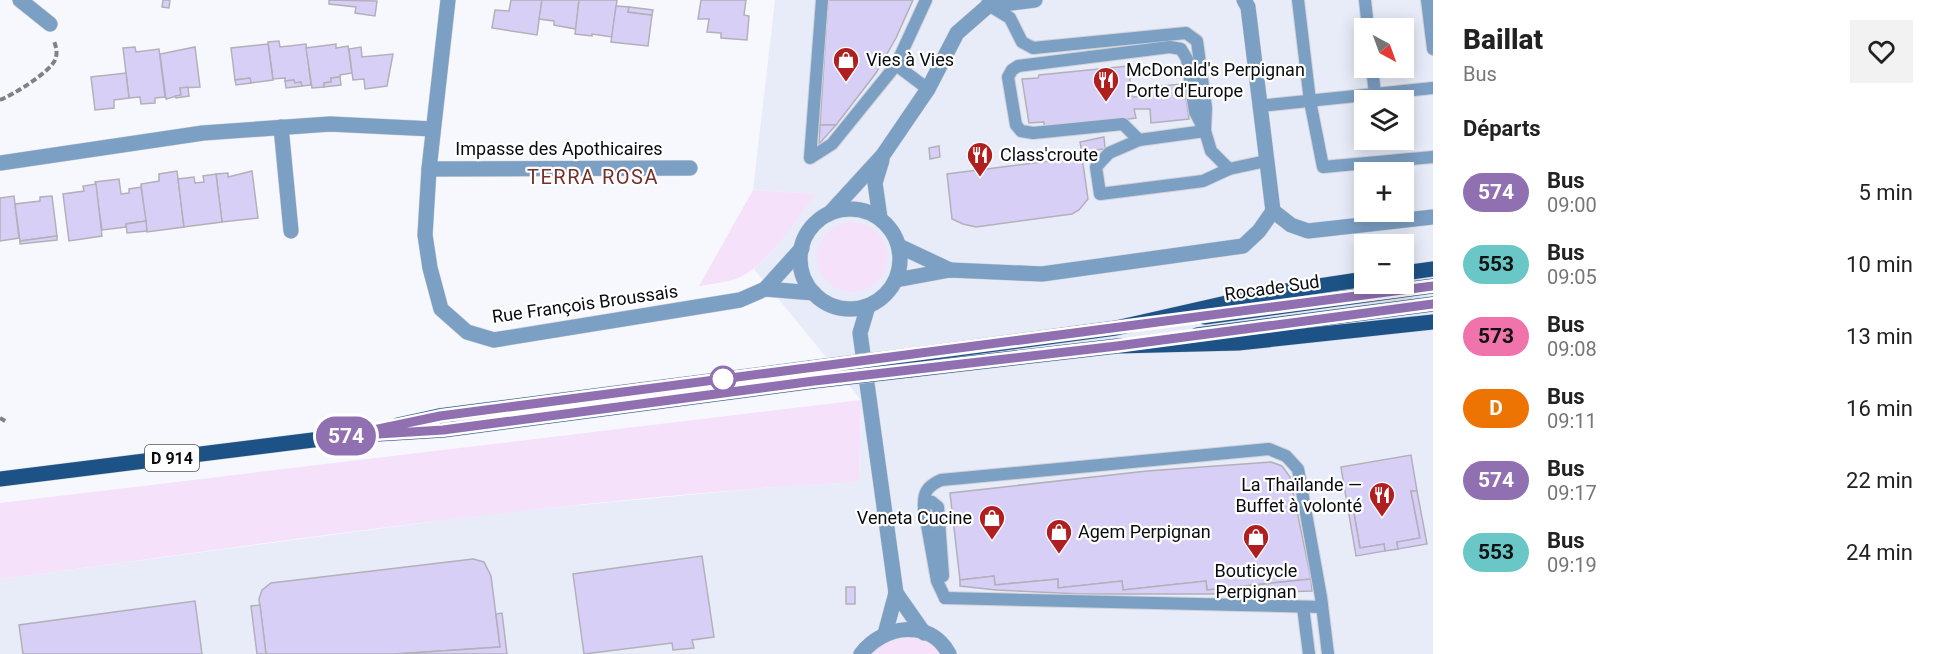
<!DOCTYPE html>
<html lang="fr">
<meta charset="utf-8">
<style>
:root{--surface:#fff;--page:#f2f2f2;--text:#222;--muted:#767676}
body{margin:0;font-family:Roboto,sans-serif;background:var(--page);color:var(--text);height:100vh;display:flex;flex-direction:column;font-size:22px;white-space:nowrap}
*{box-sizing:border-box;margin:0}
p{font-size:20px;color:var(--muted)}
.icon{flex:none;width:33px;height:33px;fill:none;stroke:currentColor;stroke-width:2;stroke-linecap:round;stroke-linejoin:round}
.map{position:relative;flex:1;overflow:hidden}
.sheet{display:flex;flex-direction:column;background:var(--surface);width:510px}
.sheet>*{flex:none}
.badge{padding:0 12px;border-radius:20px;font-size:21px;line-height:39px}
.needle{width:39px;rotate:139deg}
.controls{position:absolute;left:1354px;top:18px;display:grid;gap:12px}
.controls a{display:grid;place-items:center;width:60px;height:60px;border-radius:0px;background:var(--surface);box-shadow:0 3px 15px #0003;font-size:30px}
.map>.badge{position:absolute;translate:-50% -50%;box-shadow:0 0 0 3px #fff}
h2{padding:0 30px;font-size:22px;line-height:54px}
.round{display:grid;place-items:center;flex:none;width:63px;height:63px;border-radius:0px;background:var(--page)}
.overview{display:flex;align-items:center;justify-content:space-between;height:102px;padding:0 30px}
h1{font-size:28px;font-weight:800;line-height:45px}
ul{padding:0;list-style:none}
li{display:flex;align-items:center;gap:18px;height:72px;padding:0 30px}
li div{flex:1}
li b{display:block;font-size:22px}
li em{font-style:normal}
li .badge{min-width:66px;font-weight:700;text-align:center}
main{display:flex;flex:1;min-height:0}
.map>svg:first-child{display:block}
</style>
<main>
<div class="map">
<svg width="1433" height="654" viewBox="0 0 1433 654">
<rect width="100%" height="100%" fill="#f7f8fe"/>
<path fill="#e8ecf9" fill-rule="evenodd" d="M 775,0 L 1433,0 L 1433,654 L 0,654 L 0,579 L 505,512 L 786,486 L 859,482 L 861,400 L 754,269 L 770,254 L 815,194 L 753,190 ZM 1365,28 L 1404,28 L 1404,68 L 1365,68 ZM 1365,100 L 1404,100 L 1404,140 L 1365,140 ZM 1365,172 L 1404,172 L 1404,212 L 1365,212 ZM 1365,244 L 1404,244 L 1404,284 L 1365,284 Z"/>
<g fill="#f5e1fa">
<path d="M 753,190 L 816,194 C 794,220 766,271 732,280 C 721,283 710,284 699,286 Z"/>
<circle cx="852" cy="257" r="35"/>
<path d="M 861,400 L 859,482 C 571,497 286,541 0,579 L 0,503 Z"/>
<polygon points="911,630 949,654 862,654"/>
</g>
<g fill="#d8cff6" stroke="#b2b0b9" stroke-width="1.5">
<polygon points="163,0 170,0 169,8 162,7"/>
<polygon points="329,0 377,1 375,16 355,13 356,7 329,4"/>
<polygon points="511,0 542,0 537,35 492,28 495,10 509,11"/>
<polygon points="542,0 579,0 576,29 554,25 554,21 539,19"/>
<polygon points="579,0 617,0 612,37 592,34 592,36 575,34"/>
<polygon points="701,0 746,0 744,15 749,16 747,40 721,38 721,33 707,32 709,19 698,19"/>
<polygon points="828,0 913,0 896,38 876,73 836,125 820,125"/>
<polygon points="616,6 629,7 628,12 652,15 648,46 611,42"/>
<polygon points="629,7 653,10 652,15 628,12"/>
<polygon points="279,41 280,47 306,44 311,85 302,86 301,82 295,83 294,80 285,81 285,78 273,79 268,42"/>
<polygon points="268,44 273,80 251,83 250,78 235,80 231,48"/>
<polygon points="336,44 336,48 348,46 352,73 340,75 340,77 331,78 331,82 324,83 324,87 312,88 306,48"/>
<polygon points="135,47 136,52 159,49 165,97 155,98 155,103 141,104 140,97 129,98 123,48"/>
<polygon points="195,47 200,87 180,88 181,95 166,99 160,54"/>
<polygon points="361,47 362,57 393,54 387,86 365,89 364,79 353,80 349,49"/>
<polygon points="1128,66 1132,97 1148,96 1147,87 1184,84 1189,119 1151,123 1150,109 1134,109 1136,118 1044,129 1044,122 1029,123 1022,79 1038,78 1039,75"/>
<polygon points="126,73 129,98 114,100 114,108 95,110 91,77"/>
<polygon points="340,77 341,85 324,87 324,83 331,82 331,78"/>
<polygon points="250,78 251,83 236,85 235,80"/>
<polygon points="294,80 295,83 301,82 302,86 286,88 285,81"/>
<polygon points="188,87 189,96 176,98 175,96 181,95 180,88"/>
<polygon points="820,125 836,125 819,144"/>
<polygon points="1104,137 1105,149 1095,150 1099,157 1083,159 1080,142"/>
<polygon points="939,146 940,157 930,159 929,148"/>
<polygon points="1082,157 1088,199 1079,210 1072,214 976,227 963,224 952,219 947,174"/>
<polygon points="177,171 184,227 147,232 141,184 159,181 159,174"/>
<polygon points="252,171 258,218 222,222 216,174 228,173 228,177"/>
<polygon points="216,174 222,222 184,227 178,179 194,177 195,183 204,182 203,176"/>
<polygon points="119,179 121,194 129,193 129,189 141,187 146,221 126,224 126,227 102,230 95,182"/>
<polygon points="96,184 102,236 69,241 63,194 84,191 83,186"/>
<polygon points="14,196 19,238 0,241 0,198"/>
<polygon points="52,196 57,236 20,241 15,204 40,201 40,197"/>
<polygon points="146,221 147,231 127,233 126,224"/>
<polygon points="57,236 57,240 20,244 20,241"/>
<polygon points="1411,455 1417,491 1411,491 1420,538 1397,542 1398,549 1385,551 1384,544 1360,548 1352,502 1347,503 1341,467"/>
<polygon points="1271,462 1282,466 1290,477 1311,579 1207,590 1206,581 1123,590 1122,581 1058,588 1058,579 995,585 994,576 960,580 950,493 1147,471"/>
<polygon points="1411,491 1417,491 1427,544 1398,549 1397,542 1420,538"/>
<polygon points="1352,502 1360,548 1384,544 1385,551 1356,556 1347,503"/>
<polygon points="702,556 714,637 692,640 694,648 673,650 672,643 584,654 573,574"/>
<polygon points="473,559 484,562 491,576 500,647 395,654 266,654 259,599 262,590 271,583"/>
<polygon points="994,576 995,585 1058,579 1058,588 1122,581 1123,590 1206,581 1207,590 1311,579 1312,591 1209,594 1081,594 996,590 960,586 960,580"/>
<rect x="846" y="587" width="9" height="17"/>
<polygon points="195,601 202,654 23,654 19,625"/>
<polygon points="260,605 266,654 257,654 251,606"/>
<polygon points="502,613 507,654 395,654 500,647 496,614"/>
</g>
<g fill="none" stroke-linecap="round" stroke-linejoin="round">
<g stroke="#d1d2d8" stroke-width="14">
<g id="lane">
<polyline points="822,0 810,158 832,144 896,65 928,89"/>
<polyline points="1298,0 1310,101 1323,167 1433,157"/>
<polyline points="1365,0 1368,28"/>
<polyline points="1427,0 1433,49"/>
<polyline points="987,4 1010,18 1022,42 1033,48 1186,33 1197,41 1206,108 1205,131 1211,151 1229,169"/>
<polyline points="896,65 926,0"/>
<polyline points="1372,68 1375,94"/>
<polyline points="1259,106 1433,88"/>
<polyline points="1139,140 1123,124 1033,133 1021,131 1016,125 1008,77 1012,70 1018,66 1170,47 1181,49 1187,59 1195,112 1205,131 1139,140 1109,153 1096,167 1100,194 1203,181 1229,169 1266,161"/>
<polyline points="924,508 926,503 932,502 938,507 943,576"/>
<path d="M 945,598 L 937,581 L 924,508 C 923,493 927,486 941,480 L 1269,449 L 1286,456 L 1298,469 L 1321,597 L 1328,654"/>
<polyline points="945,598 1322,607"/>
<polyline points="1303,607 1309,654"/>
</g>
</g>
<g stroke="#d1d2d8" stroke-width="16">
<g id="street">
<polyline points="20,0 50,24"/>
<polyline points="448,0 429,169 425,235 430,268 441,309 467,332 494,340 740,300 765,289 802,248"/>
<polyline points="1244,0 1248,7 1273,211"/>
<polyline points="281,127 291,231"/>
<polyline points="0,163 203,133 330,124 433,129"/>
<polyline points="429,169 690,168"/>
<circle cx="850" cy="259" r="50"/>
<polyline points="1273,211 1291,225 1308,231 1433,217"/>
<polyline points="829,214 883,155 928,89 957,33 988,6 1035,0"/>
<polyline points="880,218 875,183 882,160"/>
<polyline points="899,246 950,270"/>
<polyline points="896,280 950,270 1042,274 1243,246 1259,231 1273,211"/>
<polyline points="765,289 814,293"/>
<polyline points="868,306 860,333 896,593"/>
<polyline points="885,634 896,593 924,633"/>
<path d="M 861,654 C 883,625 930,618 949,654"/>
</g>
</g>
<g stroke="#d1d2d8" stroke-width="16">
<g id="primary">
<polyline points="1404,273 1433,269"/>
<polyline points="1205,317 1433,286"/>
<polyline points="1197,335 1433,304"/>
<polyline points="906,356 1116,328 1266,294 1365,279"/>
<polyline points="910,370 1117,346 1238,343 1433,322"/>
<polyline points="398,425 439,416 810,368"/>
<polyline points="0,479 345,436 443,430 814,381"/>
</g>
</g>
<g stroke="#808186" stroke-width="4" stroke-dasharray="6 3" stroke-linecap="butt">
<path d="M 0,100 C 13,95 50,72 55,60 C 58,53 56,47 54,41"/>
<polyline points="0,418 7,422"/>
</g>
<use href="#lane" stroke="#7c9fc4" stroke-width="12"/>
<use href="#street" stroke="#7c9fc4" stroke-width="15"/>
<use href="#primary" stroke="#1c5286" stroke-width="15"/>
<g stroke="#d1d2d8" stroke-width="16" stroke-linecap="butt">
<g id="primary-bridge">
<polyline points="810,368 906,356"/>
<polyline points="814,381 910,370"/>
</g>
</g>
<use href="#primary-bridge" stroke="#1c5286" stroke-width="15"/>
</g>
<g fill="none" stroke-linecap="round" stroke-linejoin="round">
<g stroke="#fff" stroke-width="14">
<polyline id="line" points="1433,286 440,416 345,436 443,430 814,381 1117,346 1433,304"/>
</g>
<use href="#line" stroke="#9070b1" stroke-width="9"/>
</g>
<defs>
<g id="shop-pin" transform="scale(1.35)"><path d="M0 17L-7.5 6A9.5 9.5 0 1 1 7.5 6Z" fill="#b01f1f" stroke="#fff"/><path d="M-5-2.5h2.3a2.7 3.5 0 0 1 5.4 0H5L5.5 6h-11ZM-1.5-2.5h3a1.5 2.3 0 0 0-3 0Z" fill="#fff"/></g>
<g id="restaurant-pin" transform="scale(1.35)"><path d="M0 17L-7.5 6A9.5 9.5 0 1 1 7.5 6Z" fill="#b01f1f" stroke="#fff"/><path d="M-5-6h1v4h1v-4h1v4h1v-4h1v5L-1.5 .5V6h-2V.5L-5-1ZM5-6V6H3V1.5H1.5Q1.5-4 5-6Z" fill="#fff"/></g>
</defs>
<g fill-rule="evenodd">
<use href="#shop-pin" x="846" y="60"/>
<use href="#restaurant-pin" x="1106" y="80"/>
<use href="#restaurant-pin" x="980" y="155"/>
<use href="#restaurant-pin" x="1382" y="495"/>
<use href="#shop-pin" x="992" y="518"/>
<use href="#shop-pin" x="1059" y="532"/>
<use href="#shop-pin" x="1256" y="537"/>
</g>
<circle fill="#fff" stroke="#9070b1" stroke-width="3" cx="723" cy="379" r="12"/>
<g text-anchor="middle" stroke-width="4.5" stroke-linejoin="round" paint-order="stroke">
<rect fill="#fff" stroke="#545456" stroke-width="1.5" x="145" y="445" width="54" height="26" rx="4.5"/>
<g font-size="16" font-weight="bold" fill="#0a0b0e">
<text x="172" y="464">D 914</text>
</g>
<g font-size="18" fill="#0a0b0e" stroke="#fff" text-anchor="start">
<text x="866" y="66">Vies à Vies</text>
<text x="1126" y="76">McDonald's Perpignan<tspan x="1126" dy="21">Porte d'Europe</tspan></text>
<text x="1000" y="161">Class'croute</text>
<text x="1362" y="491" text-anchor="end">La Thaïlande —<tspan x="1362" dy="21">Buffet à volonté</tspan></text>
<text x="972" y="524" text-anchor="end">Veneta Cucine</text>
<text x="1078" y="538">Agem Perpignan</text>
<text x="1256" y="577" text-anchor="middle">Bouticycle<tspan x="1256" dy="21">Perpignan</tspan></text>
</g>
<g font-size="18" fill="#0a0b0e" stroke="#fff">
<text x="559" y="155">Impasse des Apothicaires</text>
<text transform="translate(1272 288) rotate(-8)" y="6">Rocade Sud</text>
<text transform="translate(585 304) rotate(-8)" y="6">Rue François Broussais</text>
</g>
<g font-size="20" letter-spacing="1.5" fill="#762f2a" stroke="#fff">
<text x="593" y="184">TERRA ROSA</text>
</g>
</g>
</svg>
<div class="controls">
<a><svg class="needle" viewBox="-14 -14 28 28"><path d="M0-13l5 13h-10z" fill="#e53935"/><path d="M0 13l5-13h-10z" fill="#767676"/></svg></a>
<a><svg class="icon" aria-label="layers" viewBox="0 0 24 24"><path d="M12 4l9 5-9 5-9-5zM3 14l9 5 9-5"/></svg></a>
<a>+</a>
<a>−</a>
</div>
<b class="badge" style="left:346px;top:436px;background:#9070b1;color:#fff">574</b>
</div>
<section class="sheet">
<div class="overview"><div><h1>Baillat</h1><p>Bus</p></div><a class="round"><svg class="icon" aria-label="heart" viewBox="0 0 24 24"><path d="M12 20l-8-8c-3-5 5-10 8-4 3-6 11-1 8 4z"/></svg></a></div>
<h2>Départs</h2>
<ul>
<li><span class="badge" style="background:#9070b1;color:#fff">574</span><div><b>Bus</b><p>09:00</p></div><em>5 min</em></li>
<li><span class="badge" style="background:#69c8c7;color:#111">553</span><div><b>Bus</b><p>09:05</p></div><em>10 min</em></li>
<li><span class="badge" style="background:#f073ab;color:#111">573</span><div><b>Bus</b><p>09:08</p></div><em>13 min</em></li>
<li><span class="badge" style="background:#ed7402;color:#fff">D</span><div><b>Bus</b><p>09:11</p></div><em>16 min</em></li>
<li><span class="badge" style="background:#9070b1;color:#fff">574</span><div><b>Bus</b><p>09:17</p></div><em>22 min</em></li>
<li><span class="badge" style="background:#69c8c7;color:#111">553</span><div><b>Bus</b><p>09:19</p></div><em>24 min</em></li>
</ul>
</section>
</main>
